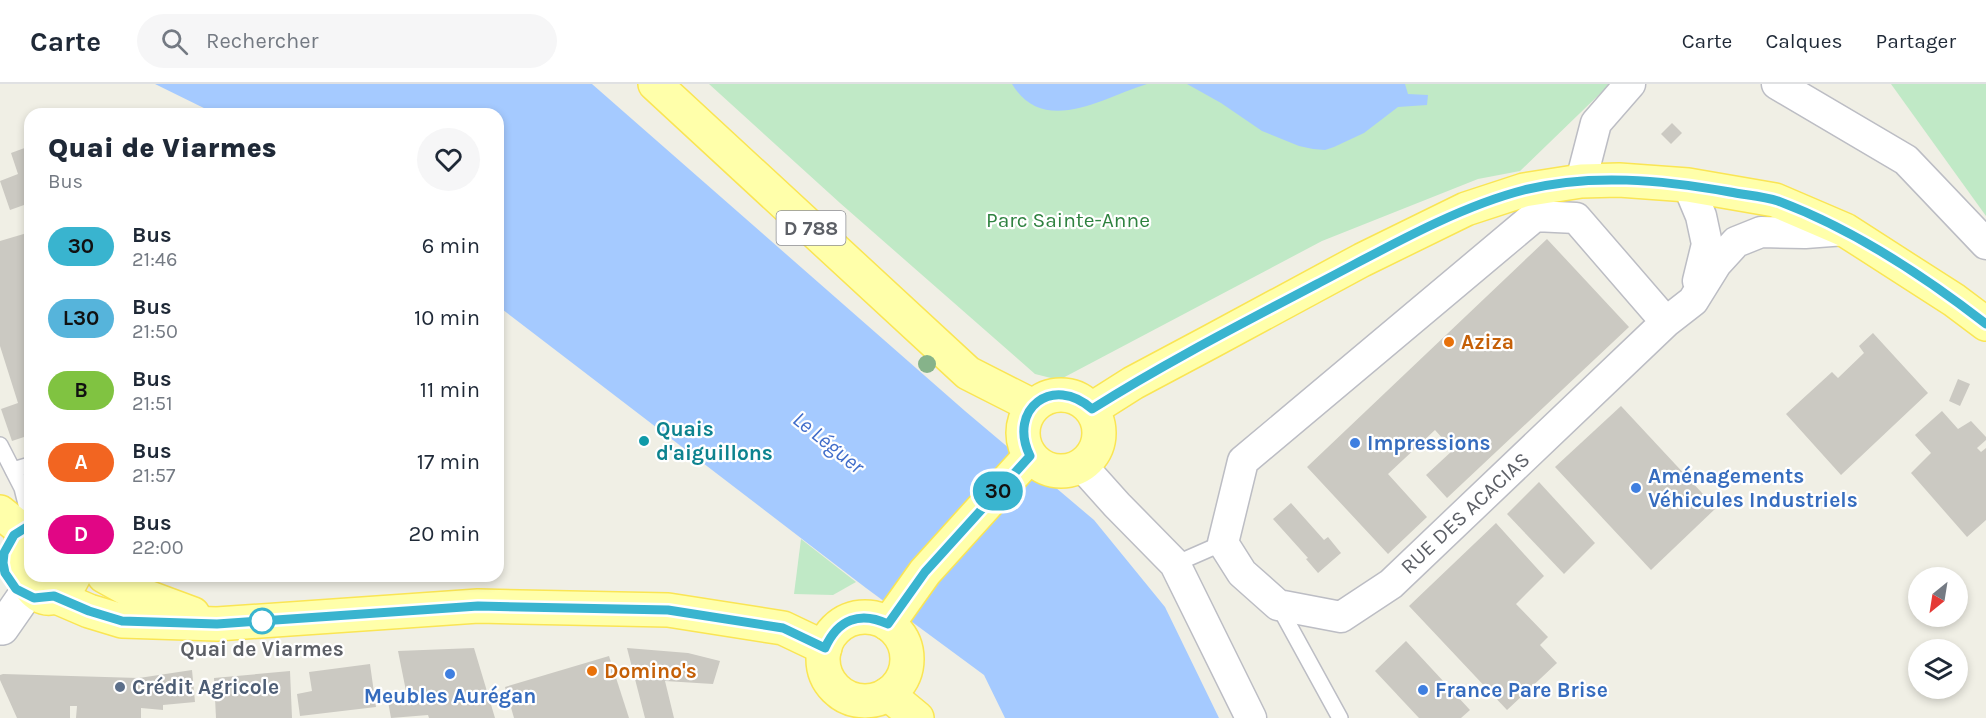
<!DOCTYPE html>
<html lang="fr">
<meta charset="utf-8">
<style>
:root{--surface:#fff;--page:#f6f6f7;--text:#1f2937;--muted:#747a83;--line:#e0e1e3}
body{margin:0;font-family:Karla,sans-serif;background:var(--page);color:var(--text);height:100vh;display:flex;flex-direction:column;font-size:22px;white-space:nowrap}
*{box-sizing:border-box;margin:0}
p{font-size:20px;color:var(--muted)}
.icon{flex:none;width:33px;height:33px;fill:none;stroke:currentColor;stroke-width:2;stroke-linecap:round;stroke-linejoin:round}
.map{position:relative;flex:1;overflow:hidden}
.side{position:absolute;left:24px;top:24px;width:480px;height:474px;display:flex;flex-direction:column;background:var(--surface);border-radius:18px;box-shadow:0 3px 9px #0003}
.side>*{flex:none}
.badge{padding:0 12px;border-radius:20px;font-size:21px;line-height:39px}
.needle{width:39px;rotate:210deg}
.buttons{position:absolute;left:1908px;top:483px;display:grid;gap:12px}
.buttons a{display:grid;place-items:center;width:60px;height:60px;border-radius:50%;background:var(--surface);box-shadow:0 3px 9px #0003;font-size:30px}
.map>.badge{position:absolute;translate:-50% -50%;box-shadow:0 0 0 3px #fff}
.round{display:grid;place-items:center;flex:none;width:63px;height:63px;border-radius:32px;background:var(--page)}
.overview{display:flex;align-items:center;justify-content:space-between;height:102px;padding:0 24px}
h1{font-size:28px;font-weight:800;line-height:45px}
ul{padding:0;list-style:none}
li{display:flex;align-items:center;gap:18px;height:72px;padding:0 24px}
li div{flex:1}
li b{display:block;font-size:22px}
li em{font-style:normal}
li .badge{min-width:66px;font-weight:700;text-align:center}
header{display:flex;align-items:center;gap:36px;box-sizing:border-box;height:84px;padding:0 30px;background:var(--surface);border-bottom:2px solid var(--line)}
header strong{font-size:28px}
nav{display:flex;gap:33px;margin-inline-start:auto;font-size:21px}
.search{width:420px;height:54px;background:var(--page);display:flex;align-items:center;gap:15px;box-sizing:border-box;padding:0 21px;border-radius:33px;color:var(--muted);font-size:22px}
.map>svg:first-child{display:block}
</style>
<header>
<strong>Carte</strong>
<div class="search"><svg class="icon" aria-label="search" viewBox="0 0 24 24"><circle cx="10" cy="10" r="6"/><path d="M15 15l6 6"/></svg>Rechercher</div>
<nav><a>Carte</a><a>Calques</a><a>Partager</a></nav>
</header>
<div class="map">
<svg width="1986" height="634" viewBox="0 0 1986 634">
<rect width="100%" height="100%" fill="#f0efe5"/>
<g fill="#c0e9c6">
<polygon points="709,0 1610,0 1520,87 1478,95 1322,157 1059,296 1035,290 840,119"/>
<polygon points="1891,0 1986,0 1986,132"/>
<polygon points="801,455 856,498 833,511 794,510"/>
</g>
<g fill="#a5caff">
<polygon points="155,0 592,0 965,327 1094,436 1165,523 1219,634 1005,634 984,591 866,504 498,222 498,30 216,30"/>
<path d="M 1012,0 L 1147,0 C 1104,13 1044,53 1012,0 Z"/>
<polygon points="1187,0 1405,0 1408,10 1428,11 1427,21 1398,23 1364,49 1334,63 1325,66 1313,65 1299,62 1262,47 1221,19"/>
</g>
<g fill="#cbc9c2">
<polygon points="1672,39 1682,49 1671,60 1661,50"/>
<polygon points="30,62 30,130 28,130 24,121 10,126 0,97 18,90 11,69"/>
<polygon points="27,149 30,158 30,351 12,357 1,325 18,319 0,262 0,157"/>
<polygon points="1547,155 1629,243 1447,414 1426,391 1453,366 1435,346 1388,390 1427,433 1388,470 1307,383"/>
<polygon points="1873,249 1928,309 1841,391 1786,330 1832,288 1838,294 1864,269 1859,262"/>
<polygon points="1958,295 1970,300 1960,322 1949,317"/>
<polygon points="1621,322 1716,424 1651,486 1555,383"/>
<polygon points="1942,327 1958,345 1971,337 1986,353 1986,356 1977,364 1981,368 1986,364 1986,436 1967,453 1911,389 1931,369 1915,351"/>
<polygon points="1539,398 1595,459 1564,490 1507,430"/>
<polygon points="1291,419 1324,456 1328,453 1341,469 1318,489 1306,475 1308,474 1273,435"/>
<polygon points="1496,439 1544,492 1516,520 1548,553 1540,561 1557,579 1507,626 1409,522"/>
<polygon points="1406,557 1470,626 1461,634 1419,634 1375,587"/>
<polygon points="474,564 495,634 429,634 428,631 391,634 387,612 406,607 398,567"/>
<polygon points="627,564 688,569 720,577 713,600 665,597 674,634 645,634"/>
<polygon points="609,572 629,634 514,634 505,603"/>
<polygon points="370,580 376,623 300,632 297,610 312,607 309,588"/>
<polygon points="192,586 195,618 163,621 163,626 141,624 141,634 76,634 77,622 70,622 70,634 17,634 0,596 0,591 3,590 139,594"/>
<polygon points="290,587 292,634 216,634 214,594"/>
</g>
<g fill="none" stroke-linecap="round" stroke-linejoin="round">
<g stroke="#bcbdc4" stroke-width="18">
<g id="lane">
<polyline points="0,361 22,404 30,436"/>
<polyline points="13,386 30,381"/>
<polyline points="1175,480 1223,459"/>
<polyline points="1278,521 1340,634"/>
</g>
</g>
<g stroke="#bcbdc4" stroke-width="33">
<g id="street">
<polyline points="1777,0 1906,76 1986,160"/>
<polyline points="1581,97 1596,39 1630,0"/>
<polyline points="1688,101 1701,132 1707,160 1698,197"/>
<polyline points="1666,238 1576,134 1535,132 1243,377 1223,459 1242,489 1278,521 1341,533 1391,500 1666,238 1693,217 1716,180 1736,158 1761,148 1805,149 1845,146"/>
<polyline points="1082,382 1117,421 1175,480 1251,634"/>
</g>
</g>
<g stroke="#babcc3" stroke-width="36">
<polyline id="secondary" points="2,544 25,511"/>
</g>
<g stroke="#fae554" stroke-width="36">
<g id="primary">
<polyline points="655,0 968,289 1033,322"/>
<circle cx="1061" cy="349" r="38"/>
<polyline points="1092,325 1133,299 1210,258 1362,176 1466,125 1524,106 1581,97 1619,96 1688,101 1775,116 1845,146 1954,216 1986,240"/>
<polyline points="0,428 21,445"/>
<path d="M 30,441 C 0,475 44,552 74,492"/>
<polyline points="104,492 131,507 193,530"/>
<polyline points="54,512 89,527 122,537 217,540 478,522 668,526 783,544 825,564"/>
<circle cx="865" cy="575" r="42"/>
<polyline points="888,540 925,488 1030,372"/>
<polyline points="888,610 917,634"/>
</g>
</g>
<use href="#lane" stroke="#fff" stroke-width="15"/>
<use href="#street" stroke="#fff" stroke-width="30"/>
<use href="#secondary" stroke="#fff" stroke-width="33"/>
<use href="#primary" stroke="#ffa" stroke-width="33"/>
</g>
<circle fill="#86b38a" cx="927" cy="280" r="9"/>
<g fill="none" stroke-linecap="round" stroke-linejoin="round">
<g stroke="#fff" stroke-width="14">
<path id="line" d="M 30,441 L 14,451 L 4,469 L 3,479 L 5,489 L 16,505 L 34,514 L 54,512 L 89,527 L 122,537 L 217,540 L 478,522 L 668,526 L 783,544 L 825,564 C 838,535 860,527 888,540 L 925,488 L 1030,372 C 1007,325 1053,290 1092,325 C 1165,279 1241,240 1317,200 C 1381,167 1454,124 1524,106 C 1591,89 1662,96 1730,108 C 1745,111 1763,112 1778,117 C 1853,145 1923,191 1986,240"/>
</g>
<use href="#line" stroke="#39b4cf" stroke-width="9"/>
</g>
<g fill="#e8710a" stroke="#fff" stroke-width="2">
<circle cx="1449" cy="258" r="6"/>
<circle cx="592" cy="587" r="6"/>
</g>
<circle fill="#0f9aa8" stroke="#fff" stroke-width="2" cx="644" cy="357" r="6"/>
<g fill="#3f7fe0" stroke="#fff" stroke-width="2">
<circle cx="1355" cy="359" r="6"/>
<circle cx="1636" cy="404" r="6"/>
<circle cx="450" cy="590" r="6"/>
<circle cx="1423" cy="606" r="6"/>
</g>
<circle fill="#fff" stroke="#39b4cf" stroke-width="3" cx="262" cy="537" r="12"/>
<circle fill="#5c6f8a" stroke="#fff" stroke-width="2" cx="120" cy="603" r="6"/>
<g text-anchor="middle" stroke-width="4.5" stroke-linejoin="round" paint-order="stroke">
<rect fill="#fff" stroke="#8d8f94" stroke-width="1.5" x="776.5" y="127" width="69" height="34" rx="4.5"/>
<g font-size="20" font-weight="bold" fill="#5c5f66">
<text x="811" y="151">D 788</text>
</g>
<g font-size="21" fill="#2f8240" stroke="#fff">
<text x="1068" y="143">Parc Sainte-Anne</text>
</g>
<g font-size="21" font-weight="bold" fill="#c56008" stroke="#fff" text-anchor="start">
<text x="1461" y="265">Aziza</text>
<text x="604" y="594">Domino's</text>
</g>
<g font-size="21" font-weight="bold" fill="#0d838f" stroke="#fff" text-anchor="start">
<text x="656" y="352">Quais<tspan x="656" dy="24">d'aiguillons</tspan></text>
</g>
<g font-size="21" font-weight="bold" fill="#366cbe" stroke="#fff" text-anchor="start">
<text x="1367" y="366">Impressions</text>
<text x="1648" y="399">Aménagements<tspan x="1648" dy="24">Véhicules Industriels</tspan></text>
<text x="1435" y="613">France Pare Brise</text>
<text x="450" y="619" text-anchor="middle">Meubles Aurégan</text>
</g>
<g font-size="21" fill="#5c5f66" stroke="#fff">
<text transform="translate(1465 429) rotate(-43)" y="7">RUE DES ACACIAS</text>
</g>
<g font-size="21" font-weight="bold" fill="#5c5f66" stroke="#fff">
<text x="262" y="572">Quai de Viarmes</text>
</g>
<g font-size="21" font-weight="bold" fill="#4e5e75" stroke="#fff" text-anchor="start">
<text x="132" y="610">Crédit Agricole</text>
</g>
<g font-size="22" font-style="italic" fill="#406dca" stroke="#fff">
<text transform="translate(829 358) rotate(39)" y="8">Le Léguer</text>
</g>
</g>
</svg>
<div class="buttons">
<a><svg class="needle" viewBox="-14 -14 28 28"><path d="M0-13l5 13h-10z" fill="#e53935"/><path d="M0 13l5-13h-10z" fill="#747a83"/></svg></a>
<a><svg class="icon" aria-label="layers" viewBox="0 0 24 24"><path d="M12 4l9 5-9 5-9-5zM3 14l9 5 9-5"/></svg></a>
</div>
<b class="badge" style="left:998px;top:407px;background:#39b4cf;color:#111">30</b>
<section class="side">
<div class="overview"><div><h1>Quai de Viarmes</h1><p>Bus</p></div><a class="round"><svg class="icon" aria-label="heart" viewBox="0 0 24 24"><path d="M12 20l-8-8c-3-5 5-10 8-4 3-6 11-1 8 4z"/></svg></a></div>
<ul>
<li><span class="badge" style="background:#39b4cf;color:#111">30</span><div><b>Bus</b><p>21:46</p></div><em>6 min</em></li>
<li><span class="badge" style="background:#56b4db;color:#111">L30</span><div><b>Bus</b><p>21:50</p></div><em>10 min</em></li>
<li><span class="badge" style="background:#80c341;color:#111">B</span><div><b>Bus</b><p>21:51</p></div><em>11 min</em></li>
<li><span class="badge" style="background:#f26521;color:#fff">A</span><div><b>Bus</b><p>21:57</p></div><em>17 min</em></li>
<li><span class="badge" style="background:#e10685;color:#fff">D</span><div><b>Bus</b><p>22:00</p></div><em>20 min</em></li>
</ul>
</section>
</div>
